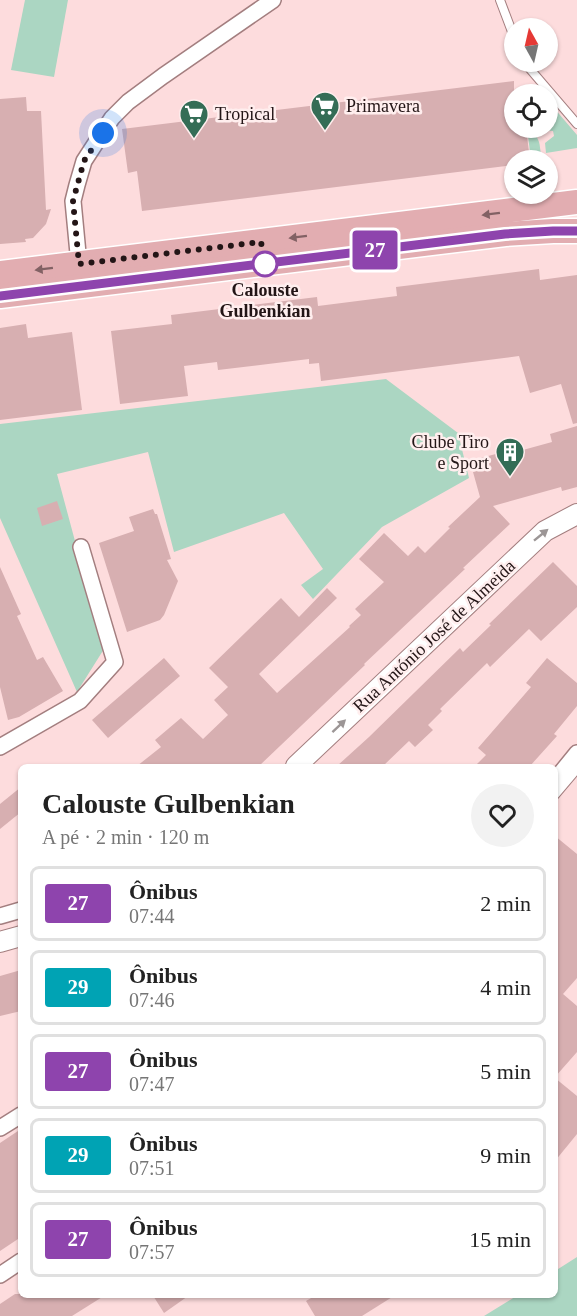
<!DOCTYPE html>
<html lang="pt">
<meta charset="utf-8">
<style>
:root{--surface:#fff;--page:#f2f2f2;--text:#222;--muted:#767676;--line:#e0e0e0}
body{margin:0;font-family:Georgia,serif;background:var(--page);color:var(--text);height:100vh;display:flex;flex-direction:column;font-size:22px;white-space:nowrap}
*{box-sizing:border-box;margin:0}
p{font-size:20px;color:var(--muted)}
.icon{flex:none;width:33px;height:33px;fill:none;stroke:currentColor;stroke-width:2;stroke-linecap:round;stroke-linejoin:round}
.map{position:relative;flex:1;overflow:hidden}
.side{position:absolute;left:18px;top:764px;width:540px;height:534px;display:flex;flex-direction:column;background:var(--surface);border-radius:9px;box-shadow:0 2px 4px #0004}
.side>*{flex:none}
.badge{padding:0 12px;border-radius:4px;font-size:21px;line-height:39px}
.needle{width:39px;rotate:352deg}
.tools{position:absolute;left:504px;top:18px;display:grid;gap:12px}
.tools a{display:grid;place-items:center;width:54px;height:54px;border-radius:50%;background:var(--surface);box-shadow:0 2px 4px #0004;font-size:30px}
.you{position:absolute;width:30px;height:30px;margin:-15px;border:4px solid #fff;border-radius:50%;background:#1a73e8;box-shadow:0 0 0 9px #1a73e833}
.map>.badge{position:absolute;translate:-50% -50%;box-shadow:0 0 0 3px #fff}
.round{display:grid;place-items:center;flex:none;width:63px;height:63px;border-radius:32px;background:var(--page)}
.head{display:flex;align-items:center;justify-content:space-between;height:102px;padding:0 24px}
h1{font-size:28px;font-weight:600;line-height:45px}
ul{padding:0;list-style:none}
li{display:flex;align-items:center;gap:18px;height:75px;margin:0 12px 9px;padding:0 12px;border:3px solid var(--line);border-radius:9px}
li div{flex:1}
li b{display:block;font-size:22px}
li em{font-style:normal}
li .badge{min-width:66px;font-weight:700;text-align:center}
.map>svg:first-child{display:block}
</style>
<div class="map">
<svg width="577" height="1316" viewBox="0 0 577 1316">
<rect width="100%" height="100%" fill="#fddcdd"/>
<g fill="#abd6c2">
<polygon points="25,0 68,0 54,77 11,70"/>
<polygon points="548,101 577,135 577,148 546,153 545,143 554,136 553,131 544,130 546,128 548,128 549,122"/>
<path d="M 527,128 L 537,128 C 534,134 537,136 539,142 C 540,145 540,150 541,153 L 536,154 L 535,151 L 530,152 Z"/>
<polygon points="386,379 458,433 469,478 382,527 313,599 301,585 323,569 284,513 174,552 148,452 57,474 104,649 77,692 0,518 0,424"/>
<polygon points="577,1257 577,1316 484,1316 518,1295 555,1294 555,1271"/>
</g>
<g fill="#d7afb1">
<polygon points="514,81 514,128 526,128 530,160 514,160 514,165 142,211 137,171 128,173 122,129"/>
<polygon points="26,97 27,111 41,111 46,210 51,209 46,224 33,238 25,239 26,242 0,244 0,99"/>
<polygon points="539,269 540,280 577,275 577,423 573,424 561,384 530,393 519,356 321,381 319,363 309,364 309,359 218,370 217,362 184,366 188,396 120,404 111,331 172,324 171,315 317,297 318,306 397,296 396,287"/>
<polygon points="26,324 28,338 72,332 82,410 0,420 0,328"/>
<polygon points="577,426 577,487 562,491 561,487 493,506 510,524 463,568 465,569 364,664 365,665 259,766 137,766 161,747 155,740 181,718 203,739 228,715 214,700 228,687 209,668 281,598 299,617 327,588 337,598 259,674 277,693 350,627 349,626 361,615 355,609 384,582 359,559 384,533 408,556 418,546 425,553 450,528 448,527 480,497 473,472 477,471 473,460 511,450 512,453 552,442 550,434"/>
<polygon points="57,501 63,519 42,526 37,508"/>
<polygon points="153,509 155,514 157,514 171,559 167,560 178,581 164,615 160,620 127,632 99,543 134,531 129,517"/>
<polygon points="553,562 577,586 577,607 541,641 529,629 490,667 487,663 440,709 442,711 428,725 433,730 415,747 409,741 383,766 337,766 369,737 460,648 463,652 491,625 489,624"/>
<polygon points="0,567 21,614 17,616 37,660 43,657 63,691 19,717 8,720 0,687"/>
<polygon points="164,658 180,676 108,738 92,720"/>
<polygon points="547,658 577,683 577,706 554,734 557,736 530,766 475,766 486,755 478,748 531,687 526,683"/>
<polygon points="21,787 21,812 0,829 0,804"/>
<polygon points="555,836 577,854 577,978 563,994 577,1006 577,1052 555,1077"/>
<polygon points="21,970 21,1011 0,1016 0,976"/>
<polygon points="555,1078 577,1096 577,1134 555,1161"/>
<polygon points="21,1129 21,1237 0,1251 0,1143"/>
<polygon points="15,1294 107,1294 72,1316 0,1316 0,1304"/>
<polygon points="152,1294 191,1294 164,1313"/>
<polygon points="318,1294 397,1294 362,1316 315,1316 306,1301"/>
</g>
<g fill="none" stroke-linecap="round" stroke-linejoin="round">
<g stroke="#a37e7f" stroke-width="10">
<g id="service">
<polyline points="500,0 514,37"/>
<polyline points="524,62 577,124"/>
<polyline points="555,795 577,769"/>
</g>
</g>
<g stroke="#a37e7f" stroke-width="18">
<g id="minor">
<polyline points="79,264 73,201 77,185 84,161 112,118 128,102 163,76 273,0"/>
<polyline points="0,747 80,701 115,662 81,547"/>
<polyline points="555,780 577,753"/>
<polyline points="0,916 21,910"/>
<polyline points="0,1128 21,1115"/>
<polyline points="0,1275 21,1261"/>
</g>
</g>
<g stroke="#a37e7f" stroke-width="22">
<g id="tertiary">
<polyline points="296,766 545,531 577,514"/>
<polyline points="0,942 21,936"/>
</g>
</g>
<g stroke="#fff" stroke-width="27">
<g id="primary">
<polyline points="0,273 577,202"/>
<polyline points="0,296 505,234 553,231 577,231"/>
</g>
</g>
<use href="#service" stroke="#fff" stroke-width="8"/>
<use href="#minor" stroke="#fff" stroke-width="15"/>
<use href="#tertiary" stroke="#fff" stroke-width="20"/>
<use href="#primary" stroke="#e2adb1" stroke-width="24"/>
</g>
<defs><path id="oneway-solid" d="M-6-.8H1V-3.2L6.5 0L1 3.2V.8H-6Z" transform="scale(1.5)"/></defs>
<g fill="#826164">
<use href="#oneway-solid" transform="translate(491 214) rotate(173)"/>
<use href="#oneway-solid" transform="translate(298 237) rotate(173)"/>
<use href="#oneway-solid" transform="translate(44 269) rotate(173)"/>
</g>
<g fill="#9c9696">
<use href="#oneway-solid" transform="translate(541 535) rotate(-39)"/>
<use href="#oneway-solid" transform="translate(339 726) rotate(-43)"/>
</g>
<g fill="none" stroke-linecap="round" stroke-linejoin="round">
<g stroke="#fff" stroke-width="14">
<polyline id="line" points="0,296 505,234 553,231 577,231"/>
</g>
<use href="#line" stroke="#8e44ad" stroke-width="9"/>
<polyline stroke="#231516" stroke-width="6" stroke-dasharray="0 10.8" points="103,133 84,161 73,201 79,264 261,242 265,264"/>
</g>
<defs>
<g id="supermarket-pin" transform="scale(1.5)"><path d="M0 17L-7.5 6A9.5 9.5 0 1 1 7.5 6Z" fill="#346d56" stroke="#fee"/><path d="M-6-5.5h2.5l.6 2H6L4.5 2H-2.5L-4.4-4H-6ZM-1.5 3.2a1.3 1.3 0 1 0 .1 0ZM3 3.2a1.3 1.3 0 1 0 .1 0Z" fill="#fff"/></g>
<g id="building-pin" transform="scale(1.5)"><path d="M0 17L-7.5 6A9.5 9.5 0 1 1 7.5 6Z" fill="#346d56" stroke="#fee"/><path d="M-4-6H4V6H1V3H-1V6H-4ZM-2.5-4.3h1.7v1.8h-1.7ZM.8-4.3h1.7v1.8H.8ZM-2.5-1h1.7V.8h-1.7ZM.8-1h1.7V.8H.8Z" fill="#fff"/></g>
</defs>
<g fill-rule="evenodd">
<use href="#supermarket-pin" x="325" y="106"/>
<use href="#supermarket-pin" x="194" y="114"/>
<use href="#building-pin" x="510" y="452"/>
</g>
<circle fill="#fff" stroke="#8e44ad" stroke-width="3" cx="265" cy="264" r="12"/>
<g text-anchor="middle" stroke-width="5" stroke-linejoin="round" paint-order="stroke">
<g font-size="18" fill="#231516" stroke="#fee" text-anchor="start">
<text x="346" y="112">Primavera</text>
<text x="215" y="120">Tropical</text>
<text x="489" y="448" text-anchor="end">Clube Tiro<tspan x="489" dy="21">e Sport</tspan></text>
</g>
<g font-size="18" font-weight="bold" fill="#231516" stroke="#fee">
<text x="265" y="296">Calouste<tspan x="265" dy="21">Gulbenkian</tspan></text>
</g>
<g font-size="18" fill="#231516" stroke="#fee">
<text transform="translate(434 636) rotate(-43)" y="6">Rua António José de Almeida</text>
</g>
</g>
</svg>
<div class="tools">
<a><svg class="needle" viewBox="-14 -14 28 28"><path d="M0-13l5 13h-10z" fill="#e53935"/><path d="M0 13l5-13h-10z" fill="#767676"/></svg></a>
<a><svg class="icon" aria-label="locate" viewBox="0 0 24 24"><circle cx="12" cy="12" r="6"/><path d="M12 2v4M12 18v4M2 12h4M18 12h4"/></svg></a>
<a><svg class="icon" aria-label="layers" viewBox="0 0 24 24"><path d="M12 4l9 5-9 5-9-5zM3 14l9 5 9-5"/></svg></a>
</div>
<div class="you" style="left:103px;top:133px"></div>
<b class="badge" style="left:375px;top:250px;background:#8e44ad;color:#fff">27</b>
<section class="side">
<div class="head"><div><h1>Calouste Gulbenkian</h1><p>A pé · 2 min · 120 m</p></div><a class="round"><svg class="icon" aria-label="heart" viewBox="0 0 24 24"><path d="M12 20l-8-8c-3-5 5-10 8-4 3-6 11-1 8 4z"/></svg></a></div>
<ul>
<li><span class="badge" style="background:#8e44ad;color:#fff">27</span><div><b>Ônibus</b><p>07:44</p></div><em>2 min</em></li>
<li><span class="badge" style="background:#00a3b4;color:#fff">29</span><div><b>Ônibus</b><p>07:46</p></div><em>4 min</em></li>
<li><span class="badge" style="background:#8e44ad;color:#fff">27</span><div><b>Ônibus</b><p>07:47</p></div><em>5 min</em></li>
<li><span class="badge" style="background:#00a3b4;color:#fff">29</span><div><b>Ônibus</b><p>07:51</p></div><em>9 min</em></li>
<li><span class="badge" style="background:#8e44ad;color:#fff">27</span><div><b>Ônibus</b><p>07:57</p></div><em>15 min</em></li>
</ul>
</section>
</div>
